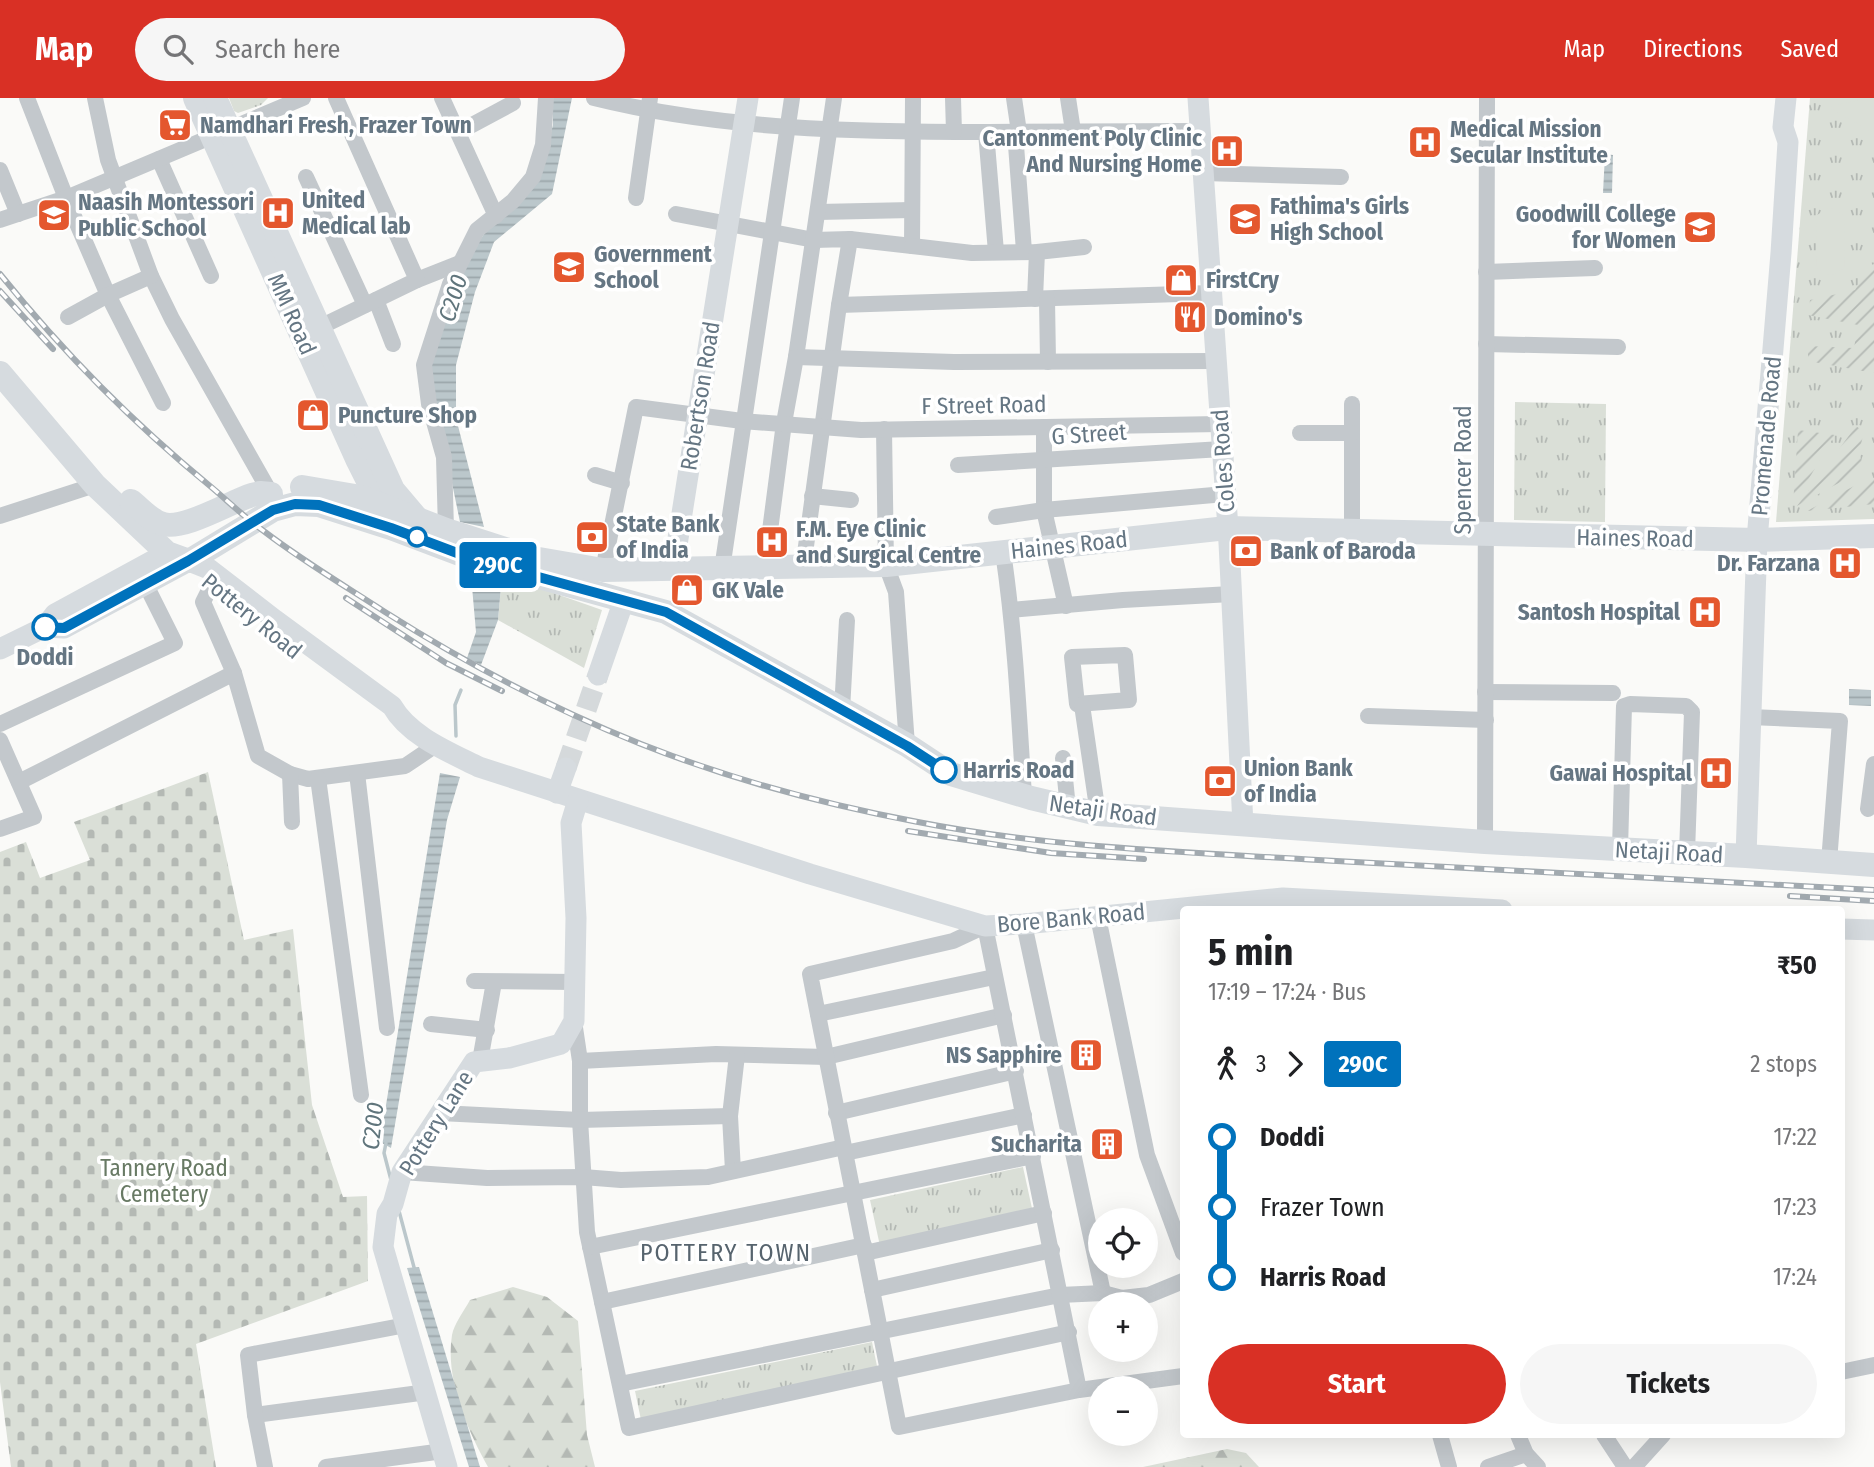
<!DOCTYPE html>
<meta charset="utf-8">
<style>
:root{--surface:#fff;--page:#f6f6f6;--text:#202124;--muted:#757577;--accent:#d93025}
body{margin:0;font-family:"Fira Sans Condensed",sans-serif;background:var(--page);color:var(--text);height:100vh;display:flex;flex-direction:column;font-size:26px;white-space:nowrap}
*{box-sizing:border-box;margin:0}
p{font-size:23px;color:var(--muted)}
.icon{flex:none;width:38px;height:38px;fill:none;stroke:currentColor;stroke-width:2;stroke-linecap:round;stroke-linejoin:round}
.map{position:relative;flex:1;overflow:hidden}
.drawer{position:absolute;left:1180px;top:808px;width:665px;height:532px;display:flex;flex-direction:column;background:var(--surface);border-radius:7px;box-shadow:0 7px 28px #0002}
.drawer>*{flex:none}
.badge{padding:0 14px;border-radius:5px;font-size:24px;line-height:46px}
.tools{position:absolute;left:1088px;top:1110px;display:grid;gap:14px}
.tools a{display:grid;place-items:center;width:70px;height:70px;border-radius:50%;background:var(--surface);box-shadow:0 7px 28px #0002;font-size:35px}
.map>.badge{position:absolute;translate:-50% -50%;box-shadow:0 0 0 4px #fff}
.legs{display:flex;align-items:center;gap:10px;height:77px;padding:0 28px;font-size:23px}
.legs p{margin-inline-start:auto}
.head{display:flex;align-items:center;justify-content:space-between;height:119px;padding:0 28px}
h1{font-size:38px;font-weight:700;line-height:52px}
.cta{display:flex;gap:14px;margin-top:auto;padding:14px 28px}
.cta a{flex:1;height:80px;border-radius:42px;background:var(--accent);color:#fff;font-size:28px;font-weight:700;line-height:80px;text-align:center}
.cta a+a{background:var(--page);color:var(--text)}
ul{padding:0 28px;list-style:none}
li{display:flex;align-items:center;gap:24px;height:70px;font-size:26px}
li i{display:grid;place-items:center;width:10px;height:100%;margin:0 9px;background:currentColor}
li i::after{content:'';width:18px;height:18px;margin:-9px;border:5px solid;border-radius:50%;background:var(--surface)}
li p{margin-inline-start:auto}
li:first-child i{background:linear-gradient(#0000 50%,currentColor 0)}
li:last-child i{background:linear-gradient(currentColor 50%,#0000 0)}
header{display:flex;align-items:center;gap:42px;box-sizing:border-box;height:98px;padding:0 35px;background:var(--accent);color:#fff}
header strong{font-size:33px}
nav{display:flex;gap:38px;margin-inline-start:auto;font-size:24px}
.search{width:490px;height:63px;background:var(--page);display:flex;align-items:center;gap:18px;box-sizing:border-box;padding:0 24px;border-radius:38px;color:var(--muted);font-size:26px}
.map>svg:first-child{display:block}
</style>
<header>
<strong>Map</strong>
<div class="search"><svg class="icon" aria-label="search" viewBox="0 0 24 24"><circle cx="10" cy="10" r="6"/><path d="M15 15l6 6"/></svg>Search here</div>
<nav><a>Map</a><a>Directions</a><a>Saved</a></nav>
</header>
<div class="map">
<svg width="1874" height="1369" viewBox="0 0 1874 1369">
<defs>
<pattern id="grass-tufts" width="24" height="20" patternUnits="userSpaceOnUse" patternTransform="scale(1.75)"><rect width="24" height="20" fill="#dadfd7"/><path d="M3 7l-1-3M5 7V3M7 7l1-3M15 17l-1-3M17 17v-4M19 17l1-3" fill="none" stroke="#b4b9b4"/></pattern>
<pattern id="forest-firs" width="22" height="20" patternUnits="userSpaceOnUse" patternTransform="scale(1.75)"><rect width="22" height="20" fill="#dadfd7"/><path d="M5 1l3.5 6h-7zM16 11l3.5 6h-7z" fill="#b4b9b4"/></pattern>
<pattern id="cemetery-stones" width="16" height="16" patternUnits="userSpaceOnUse" patternTransform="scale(1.75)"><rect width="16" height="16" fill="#dadfd7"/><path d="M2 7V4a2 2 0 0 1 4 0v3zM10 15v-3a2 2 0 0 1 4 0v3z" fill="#b4b9b4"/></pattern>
<pattern id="garden-furrows" width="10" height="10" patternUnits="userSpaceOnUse" patternTransform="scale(1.75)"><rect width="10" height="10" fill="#dadfd7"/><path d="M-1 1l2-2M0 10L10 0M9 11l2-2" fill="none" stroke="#b4b9b4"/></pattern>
<pattern id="water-rules" width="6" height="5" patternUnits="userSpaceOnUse" patternTransform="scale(1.75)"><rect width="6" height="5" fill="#bbc7cb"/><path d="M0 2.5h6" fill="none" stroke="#9ca6aa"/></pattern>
</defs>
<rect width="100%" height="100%" fill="#fafaf8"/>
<g fill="url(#grass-tufts)">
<polygon points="229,0 268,0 261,7 238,15 234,13"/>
<polygon points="1810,0 1874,0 1874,421 1776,424"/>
<polygon points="1515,304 1606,306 1605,424 1514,422"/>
<polygon points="502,477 602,512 584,570 498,522"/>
<polygon points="1023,1069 1033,1115 880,1148 870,1102"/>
<polygon points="872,1244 878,1273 641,1322 635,1293"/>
</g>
<g fill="url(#forest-firs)">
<path d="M 513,1189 L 547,1199 L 578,1223 L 587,1337 L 595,1369 L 488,1369 C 467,1331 445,1281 452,1237 C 454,1226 464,1213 470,1202 Z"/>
<polygon points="1227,1351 1246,1355 1259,1369 1143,1369"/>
</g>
<polygon fill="url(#cemetery-stones)" points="208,674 244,842 293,831 312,1007 343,1099 367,1098 368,1183 196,1246 216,1369 11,1369 0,1284 0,754 26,744 40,780 90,762 74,724"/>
<g fill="url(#garden-furrows)">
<polygon points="1874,166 1874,275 1808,263 1808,248 1854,250 1858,227 1808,217 1810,202 1855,192 1867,169"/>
<polygon points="1856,328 1864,334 1859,354 1864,371 1797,408"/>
<polygon points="1798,332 1835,337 1793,407"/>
<polygon points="1871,379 1874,381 1874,406 1807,413"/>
</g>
<g fill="#dadfd7">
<polygon points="1868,0 1874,0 1874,35 1828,9"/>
<polygon points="1830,109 1844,118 1845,170 1830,178 1816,169 1817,117"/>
</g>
<g fill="url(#water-rules)">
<polygon points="553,0 572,0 552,96 494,144 475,194 456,267 456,320 484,429 460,424 430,278 434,251 459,181 474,151 488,130 542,69 553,27"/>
<polygon points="1605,56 1613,57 1612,95 1603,95"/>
<polygon points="470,466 502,477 498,522 481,567 467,560 476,534"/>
<polygon points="1849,591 1871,592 1871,608 1849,607"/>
<polygon points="440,675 460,679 447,722 391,1050 380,1044"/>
<polygon points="419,1169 480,1369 469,1369 407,1170"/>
</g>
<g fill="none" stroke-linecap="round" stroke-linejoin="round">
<g stroke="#bbc7cb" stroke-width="3.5">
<polyline points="456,638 455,607 461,592"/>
<polyline points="386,1045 384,1055 391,1082"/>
<polyline points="399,1113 415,1173"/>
</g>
<polyline stroke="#d5d9db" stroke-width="21" stroke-dasharray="21 10" stroke-linecap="butt" points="566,670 598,577"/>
<g stroke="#c3c8cc" stroke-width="16">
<polyline points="27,0 66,100 108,197 163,305"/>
<polyline points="95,0 108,62 151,178 172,221 271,396"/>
<polyline points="442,0 496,118"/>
<path d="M 594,0 C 723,32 855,34 988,34 C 1059,33 1130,33 1200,33"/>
<polyline points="953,0 954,34"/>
<polyline points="1014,0 1019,34"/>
<polyline points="1068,0 1073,33"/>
<polyline points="459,34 513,5"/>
<polyline points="986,34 996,154"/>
<polyline points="1015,34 1024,153"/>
<polyline points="159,61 211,178"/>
<polyline points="0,72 18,116"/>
<polyline points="1203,75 1341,79"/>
<polyline points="306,79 365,207"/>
<polyline points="636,100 650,0"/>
<polyline points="818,114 912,112"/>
<polyline points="676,116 814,142 850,141 839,207 1211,195"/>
<polyline points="0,122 66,100 303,0"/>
<polyline points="850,141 912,148 913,0"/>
<polyline points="912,148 972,155 1037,154 1084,149"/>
<polyline points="1486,174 1595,170"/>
<polyline points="417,182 460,165"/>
<polyline points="1035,201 1037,154"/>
<polyline points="1047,201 1048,264"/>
<polyline points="376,202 393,246"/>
<polyline points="68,219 108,197 151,178"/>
<polyline points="318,230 417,182 336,0"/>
<polyline points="1486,246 1618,249"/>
<polyline points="796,259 834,0"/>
<polyline points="1352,306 1352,434"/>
<polyline points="1044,329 1044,412 1066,508"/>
<polyline points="884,331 886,467 896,494 907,647"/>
<polyline points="1300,335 1352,335"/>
<polyline points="958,367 1222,351"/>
<polyline points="595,377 622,385"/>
<polyline points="812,398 851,402"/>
<polyline points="0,418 95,387"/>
<polyline points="996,419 1044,412 1225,396"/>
<polyline points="446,432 444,359 429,306 424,267 450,186 477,132 513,103 533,79 543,47 546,0"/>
<path d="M 1003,454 C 1015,535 1019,617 1024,698"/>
<polyline points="803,470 839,207"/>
<polyline points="722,471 792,0"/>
<polyline points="765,471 784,325 796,259 954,264 1216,263"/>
<polyline points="603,472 636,309 742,323 861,332 1220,326"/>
<polyline points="211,488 203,504 234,575 258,658 290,676 308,681 405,668 436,647"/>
<polyline points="1011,512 1123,502 1231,496"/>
<polygon points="1125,557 1129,602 1077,606 1072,559"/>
<polyline points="1485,594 1613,595"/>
<polyline points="1082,607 1098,716"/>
<polyline points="842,612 847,522"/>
<polyline points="1368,618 1486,622"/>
<polyline points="1750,619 1840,623 1829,764"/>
<polyline points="0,626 175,545 146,487"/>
<polyline points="0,642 34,719 0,731"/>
<polyline points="1063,660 1068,710"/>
<polyline points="357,675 387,930"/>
<polyline points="290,676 292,724"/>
<polyline points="318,680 361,997"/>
<polyline points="19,684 234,575"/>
<polyline points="1868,711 1874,666"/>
<polyline points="1485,744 1487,0"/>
<polyline points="1620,751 1624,608 1630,606 1686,608 1692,614 1687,755"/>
<polyline points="1098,819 1147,1057 1183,1155"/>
<polyline points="1024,826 1103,1195"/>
<polyline points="474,883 574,884"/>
<polyline points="818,916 994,879"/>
<polyline points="574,923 580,963 580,1022 587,1134 629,1330 1069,1234"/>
<polyline points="431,926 487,932"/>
<polyline points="480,963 494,884"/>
<polyline points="580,963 716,956 826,959 1004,917"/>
<polyline points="440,1015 580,1022 730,1018"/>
<polyline points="836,1015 1016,973"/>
<polyline points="845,1055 1024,1017"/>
<polyline points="733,1073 730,1018 737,957"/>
<polyline points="402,1074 487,1080 583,1079 621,1082 708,1079 844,1049"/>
<polyline points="590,1149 1033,1058"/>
<polyline points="865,1155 1044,1115"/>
<polyline points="872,1192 1052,1152"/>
<polyline points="602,1204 864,1147"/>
<polyline points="1841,1274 1874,1267"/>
<polyline points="620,1286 1060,1197 1103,1195 1122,1200 1149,1197 1183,1183"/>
<polyline points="1079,1292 985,828 953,843 810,876 899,1329 1079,1292 1183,1278"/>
<polyline points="255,1317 427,1294"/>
<polyline points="1440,1337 1449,1369"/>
<polyline points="1518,1337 1526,1356 1538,1369"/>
<polyline points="1604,1337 1625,1369"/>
<polyline points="265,1369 255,1317 248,1257 406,1227"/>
<polyline points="326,1369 443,1353"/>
<polyline points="1488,1369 1526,1356"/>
<polyline points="1634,1369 1663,1337"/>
</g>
<g stroke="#d6dbdf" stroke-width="21">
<polyline points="1198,0 1229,445 1243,727"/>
<path d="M 189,463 L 209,471 L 275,522 L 392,608 C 409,638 449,654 479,669 L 810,776 L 985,828 L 1024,826 L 1283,800 L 1502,812"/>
<polyline points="673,472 748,0"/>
<polyline points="45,529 64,530 189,463"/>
<polyline points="0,551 45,529 55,516 167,455"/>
<polyline points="598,577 624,502"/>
<polyline points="557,695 566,670"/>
<polyline points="1746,758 1757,442 1781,155 1788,44 1783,29 1786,0"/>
<polyline points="1841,831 1874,832"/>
<polyline points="447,1369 383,1149 387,1116 393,1106 402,1074 474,964 509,960 561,946 574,923 576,820 571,725 578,702"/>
</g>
<g stroke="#d6dbdf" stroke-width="24">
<polyline points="195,0 358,363 383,413"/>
<polyline points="215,0 393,392 415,418"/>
<polyline points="0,275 95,387 167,455 189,463 273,412 295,406 319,407 391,430 473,461 666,514 907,647 951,676 1031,700 1098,716 1485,744 1746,758 1874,767"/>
<polyline points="302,389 361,399 446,432 533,460 603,472 886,467 1227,430 1757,442 1874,438"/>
<path d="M 131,403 C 140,410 151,423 163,426 C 184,432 230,404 252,397 L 260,395 L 271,396"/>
</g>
<g stroke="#a2aab0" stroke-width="6">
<g id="rail">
<path d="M 0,176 C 62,253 133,325 210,388 C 228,403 245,420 265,434 C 303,463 345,488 385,514 C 467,566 551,610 641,646 C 727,680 827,707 918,724 C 1050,750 1185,754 1318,762 C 1504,772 1689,782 1874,792"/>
<polyline points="0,193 53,251"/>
<polyline points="346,500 446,565 502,593"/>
<polyline points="908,733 1051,755 1144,761"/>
<polyline points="1790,798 1874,803"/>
</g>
</g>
<use href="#rail" stroke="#fff" stroke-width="3.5" stroke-dasharray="10" stroke-linecap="butt"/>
</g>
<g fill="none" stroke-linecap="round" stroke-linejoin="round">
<g stroke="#fff" stroke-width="16">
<polyline id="line-1" points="45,529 64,530 188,463 273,412 295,406 319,407 391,430 473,461 666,514 907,648 944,672"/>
</g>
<use href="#line-1" stroke="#0072bc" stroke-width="10"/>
</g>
<defs>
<g id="supermarket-square" transform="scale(1.75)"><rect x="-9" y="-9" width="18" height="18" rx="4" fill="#e4572e" stroke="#fff"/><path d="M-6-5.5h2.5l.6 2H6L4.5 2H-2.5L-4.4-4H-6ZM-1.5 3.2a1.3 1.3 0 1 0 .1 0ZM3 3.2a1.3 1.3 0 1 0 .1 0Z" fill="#fff"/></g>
<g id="hospital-square" transform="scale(1.75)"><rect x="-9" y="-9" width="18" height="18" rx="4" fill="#e4572e" stroke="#fff"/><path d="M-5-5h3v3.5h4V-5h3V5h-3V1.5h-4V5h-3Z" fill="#fff"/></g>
<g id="school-square" transform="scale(1.75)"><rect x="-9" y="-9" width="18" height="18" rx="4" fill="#e4572e" stroke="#fff"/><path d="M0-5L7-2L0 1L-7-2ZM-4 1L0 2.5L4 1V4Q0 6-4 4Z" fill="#fff"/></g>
<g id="university-square" transform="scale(1.75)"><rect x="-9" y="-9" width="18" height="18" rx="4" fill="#e4572e" stroke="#fff"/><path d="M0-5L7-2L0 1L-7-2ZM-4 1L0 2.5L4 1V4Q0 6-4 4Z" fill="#fff"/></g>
<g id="shop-square" transform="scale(1.75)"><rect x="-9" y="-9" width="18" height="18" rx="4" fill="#e4572e" stroke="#fff"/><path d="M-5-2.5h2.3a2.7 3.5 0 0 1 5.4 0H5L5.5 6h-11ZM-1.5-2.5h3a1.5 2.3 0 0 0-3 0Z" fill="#fff"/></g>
<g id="restaurant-square" transform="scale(1.75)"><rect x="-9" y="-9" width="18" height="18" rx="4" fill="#e4572e" stroke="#fff"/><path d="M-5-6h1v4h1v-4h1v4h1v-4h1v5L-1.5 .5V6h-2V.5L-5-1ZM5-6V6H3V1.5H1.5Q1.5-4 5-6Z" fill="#fff"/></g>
<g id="bank-square" transform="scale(1.75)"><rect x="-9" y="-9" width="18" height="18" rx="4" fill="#e4572e" stroke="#fff"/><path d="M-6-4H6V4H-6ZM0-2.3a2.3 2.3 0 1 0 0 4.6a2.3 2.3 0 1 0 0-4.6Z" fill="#fff"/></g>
<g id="building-square" transform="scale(1.75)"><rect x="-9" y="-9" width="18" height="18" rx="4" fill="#e4572e" stroke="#fff"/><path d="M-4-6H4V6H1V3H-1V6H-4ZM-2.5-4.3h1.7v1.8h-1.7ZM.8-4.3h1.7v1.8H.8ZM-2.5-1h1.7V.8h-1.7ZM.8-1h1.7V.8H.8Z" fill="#fff"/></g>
</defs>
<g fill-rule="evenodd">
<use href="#supermarket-square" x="175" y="27"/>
<use href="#hospital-square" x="1425" y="44"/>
<use href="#hospital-square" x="1227" y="53"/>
<use href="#hospital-square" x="278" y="115"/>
<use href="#school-square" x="54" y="117"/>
<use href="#school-square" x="1245" y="121"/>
<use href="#university-square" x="1700" y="129"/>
<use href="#school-square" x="569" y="169"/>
<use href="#shop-square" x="1181" y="182"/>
<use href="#restaurant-square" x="1190" y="219"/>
<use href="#shop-square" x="313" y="317"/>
<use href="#bank-square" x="592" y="439"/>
<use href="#hospital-square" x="772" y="444"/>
<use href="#bank-square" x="1246" y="453"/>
<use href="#hospital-square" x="1845" y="465"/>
<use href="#shop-square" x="687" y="492"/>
<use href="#hospital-square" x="1705" y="514"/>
<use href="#hospital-square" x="1716" y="675"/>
<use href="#bank-square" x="1220" y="683"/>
<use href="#building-square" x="1086" y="957"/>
<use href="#building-square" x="1107" y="1046"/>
</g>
<g fill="#fff" stroke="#0072bc" stroke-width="3.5">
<circle cx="417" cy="439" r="9"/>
<circle cx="45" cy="529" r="12"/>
<circle cx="944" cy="672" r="12"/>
</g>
<g text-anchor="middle" stroke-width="7" stroke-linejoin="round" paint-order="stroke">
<g font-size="23" font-weight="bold" fill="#657683" stroke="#fff" text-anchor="start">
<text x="200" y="35">Namdhari Fresh, Frazer Town</text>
<text x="1450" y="39">Medical Mission<tspan x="1450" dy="26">Secular Institute</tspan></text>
<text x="1202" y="48" text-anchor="end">Cantonment Poly Clinic<tspan x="1202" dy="26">And Nursing Home</tspan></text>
<text x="302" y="110">United<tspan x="302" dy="26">Medical lab</tspan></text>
<text x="78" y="112">Naasih Montessori<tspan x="78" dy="26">Public School</tspan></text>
<text x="1270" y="116">Fathima's Girls<tspan x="1270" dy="26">High School</tspan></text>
<text x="1676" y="124" text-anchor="end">Goodwill College<tspan x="1676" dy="26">for Women</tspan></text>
<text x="594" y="164">Government<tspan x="594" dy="26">School</tspan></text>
<text x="1206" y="190">FirstCry</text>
<text x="1214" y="227">Domino's</text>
<text x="338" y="325">Puncture Shop</text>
<text x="616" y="434">State Bank<tspan x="616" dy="26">of India</tspan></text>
<text x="796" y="439">F.M. Eye Clinic<tspan x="796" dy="26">and Surgical Centre</tspan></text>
<text x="1270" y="461">Bank of Baroda</text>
<text x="1820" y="473" text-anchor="end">Dr. Farzana</text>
<text x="712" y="500">GK Vale</text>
<text x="1680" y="522" text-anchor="end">Santosh Hospital</text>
<text x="1244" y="678">Union Bank<tspan x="1244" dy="26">of India</tspan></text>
<text x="1692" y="683" text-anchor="end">Gawai Hospital</text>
<text x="1062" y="965" text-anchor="end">NS Sapphire</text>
<text x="1082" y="1054" text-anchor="end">Sucharita</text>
</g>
<g font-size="23" fill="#657683" stroke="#fff">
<text transform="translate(292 216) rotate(66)" y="8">MM Road</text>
<text transform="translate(700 298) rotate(-81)" y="8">Robertson Road</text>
<text transform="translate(984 307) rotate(-1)" y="8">F Street Road</text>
<text transform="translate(1089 336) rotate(-4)" y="8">G Street</text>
<text transform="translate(1766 338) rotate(-85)" y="8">Promenade Road</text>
<text transform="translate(1223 363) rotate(-94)" y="8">Coles Road</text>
<text transform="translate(1463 372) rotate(-90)" y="8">Spencer Road</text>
<text transform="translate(1635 440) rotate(1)" y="8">Haines Road</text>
<text transform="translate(1069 447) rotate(-6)" y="8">Haines Road</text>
<text transform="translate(252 518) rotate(39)" y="8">Pottery Road</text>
<text transform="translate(1103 712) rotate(8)" y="8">Netaji Road</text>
<text transform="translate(1669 754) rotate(3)" y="8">Netaji Road</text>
<text transform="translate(1071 820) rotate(-5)" y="8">Bore Bank Road</text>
<text transform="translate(436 1025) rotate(-58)" y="8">Pottery Lane</text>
</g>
<g font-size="23" font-weight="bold" fill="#657683" stroke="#fff">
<text x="45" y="567">Doddi</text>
<text x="963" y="680" text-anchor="start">Harris Road</text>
</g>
<g font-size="23" fill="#687a64" stroke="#fff">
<text x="164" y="1078">Tannery Road<tspan x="164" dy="26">Cemetery</tspan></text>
</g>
<g font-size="24" font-style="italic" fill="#60757c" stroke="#fff">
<text transform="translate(453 200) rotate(-73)" y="8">C200</text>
<text transform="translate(373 1028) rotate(-84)" y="8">C200</text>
</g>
<g font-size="24" letter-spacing="2" fill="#57646e" stroke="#fff">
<text x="726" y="1163">POTTERY TOWN</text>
</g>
</g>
</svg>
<div class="tools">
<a><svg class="icon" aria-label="locate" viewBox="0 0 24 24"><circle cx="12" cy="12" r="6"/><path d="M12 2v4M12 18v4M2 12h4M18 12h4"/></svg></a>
<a>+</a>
<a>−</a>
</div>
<b class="badge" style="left:498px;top:467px;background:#0072bc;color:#fff">290C</b>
<section class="drawer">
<div class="head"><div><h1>5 min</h1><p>17:19 – 17:24 · Bus</p></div><b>₹50</b></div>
<div class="legs"><svg class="icon" aria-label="walk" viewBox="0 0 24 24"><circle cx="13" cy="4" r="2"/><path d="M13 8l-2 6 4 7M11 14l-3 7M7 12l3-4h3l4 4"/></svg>3<svg class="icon" aria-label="forward" viewBox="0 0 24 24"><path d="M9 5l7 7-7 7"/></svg><b class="badge" style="background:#0072bc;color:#fff">290C</b><p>2 stops</p></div>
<ul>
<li><i style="color:#0072bc"></i><b>Doddi</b><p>17:22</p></li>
<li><i style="color:#0072bc"></i><span>Frazer Town</span><p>17:23</p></li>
<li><i style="color:#0072bc"></i><b>Harris Road</b><p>17:24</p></li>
</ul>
<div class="cta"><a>Start</a><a>Tickets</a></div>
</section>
</div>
